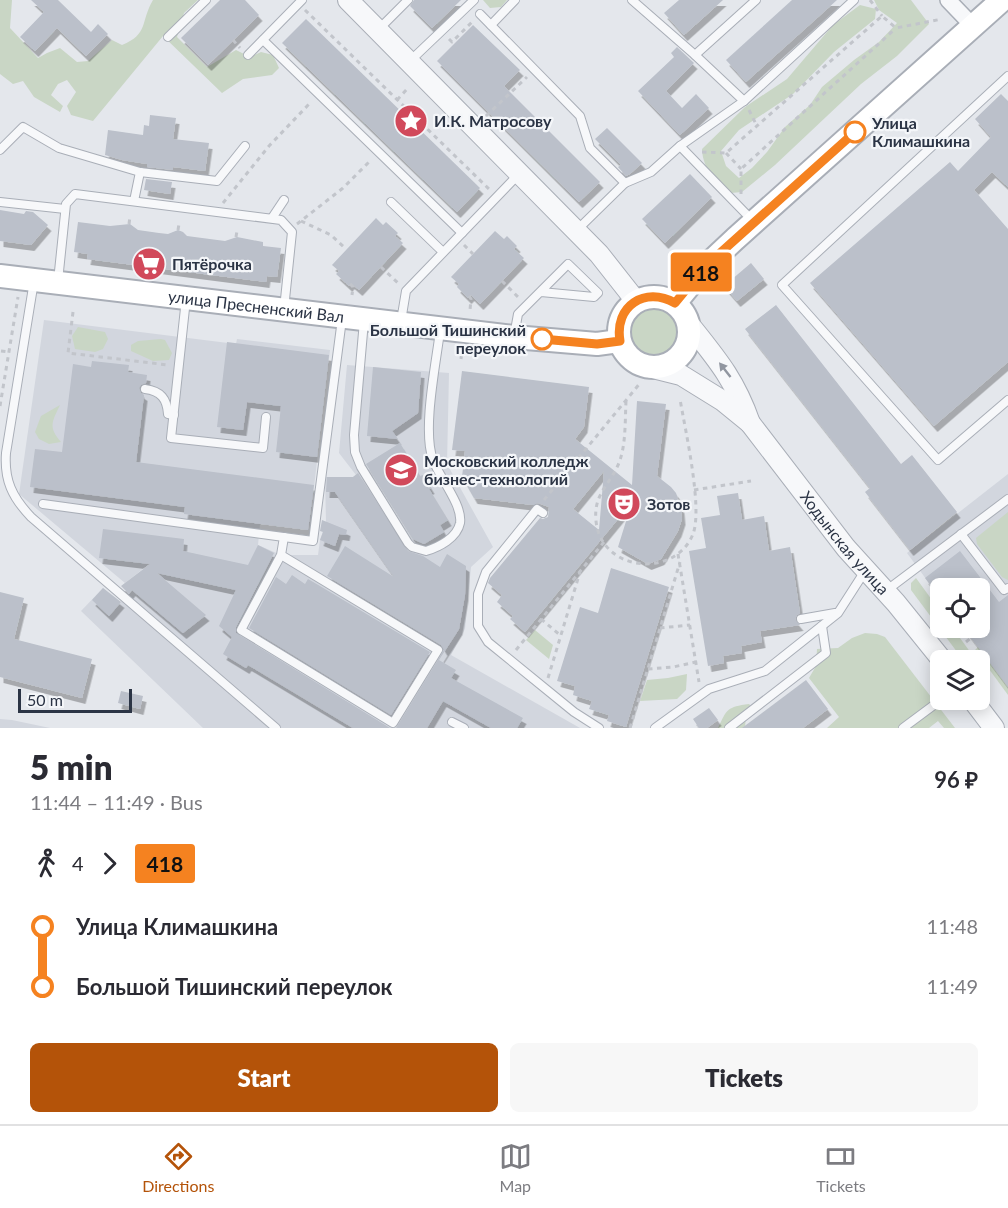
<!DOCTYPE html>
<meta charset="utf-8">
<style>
:root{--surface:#fff;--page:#f7f7f7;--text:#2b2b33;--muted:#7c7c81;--line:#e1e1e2;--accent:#b45309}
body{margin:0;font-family:Lato,sans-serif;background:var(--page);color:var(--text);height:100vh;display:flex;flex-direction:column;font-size:22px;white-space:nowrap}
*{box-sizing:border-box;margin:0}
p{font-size:20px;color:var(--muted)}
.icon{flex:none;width:33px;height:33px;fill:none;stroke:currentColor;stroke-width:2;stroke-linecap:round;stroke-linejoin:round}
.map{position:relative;height:728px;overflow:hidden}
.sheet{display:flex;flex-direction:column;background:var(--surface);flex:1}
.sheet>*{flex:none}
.badge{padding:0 12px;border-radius:4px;font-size:21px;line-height:39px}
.tools{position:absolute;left:930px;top:578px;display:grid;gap:12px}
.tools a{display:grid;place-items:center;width:60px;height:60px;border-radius:9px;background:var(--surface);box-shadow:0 3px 15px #0003;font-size:30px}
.scale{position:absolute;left:18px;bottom:15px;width:114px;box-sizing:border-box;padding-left:6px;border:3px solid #2b3445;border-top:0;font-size:16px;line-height:21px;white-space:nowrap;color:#2b3445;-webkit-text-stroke:4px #f4f6f9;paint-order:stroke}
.map>.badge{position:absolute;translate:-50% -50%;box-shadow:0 0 0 3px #fff}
.legs{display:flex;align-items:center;gap:9px;height:66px;padding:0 30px;font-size:20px}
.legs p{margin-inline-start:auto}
.summary{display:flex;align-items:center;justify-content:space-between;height:102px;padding:0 30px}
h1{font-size:33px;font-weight:800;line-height:45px}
.primary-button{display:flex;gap:12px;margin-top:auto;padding:12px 30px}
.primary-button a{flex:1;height:69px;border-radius:9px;background:var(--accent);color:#fff;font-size:24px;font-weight:800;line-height:69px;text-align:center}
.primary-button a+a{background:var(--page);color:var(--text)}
ul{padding:0 30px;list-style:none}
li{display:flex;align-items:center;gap:21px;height:60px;font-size:22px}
li i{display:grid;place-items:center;width:9px;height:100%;margin:0 8px;background:currentColor}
li i::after{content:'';width:15px;height:15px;margin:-8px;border:4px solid;border-radius:50%;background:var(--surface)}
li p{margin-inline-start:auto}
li:first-child i{background:linear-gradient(#0000 50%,currentColor 0)}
li:last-child i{background:linear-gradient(currentColor 50%,#0000 0)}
.tabs{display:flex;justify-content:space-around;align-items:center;height:84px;border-top:2px solid var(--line);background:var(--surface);font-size:16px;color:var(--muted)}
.tabs a{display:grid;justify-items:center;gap:3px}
.tabs .active{color:var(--accent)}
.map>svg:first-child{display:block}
</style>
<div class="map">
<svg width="1008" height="728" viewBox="0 0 1008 728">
<defs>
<filter id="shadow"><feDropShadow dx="3.5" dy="6" stdDeviation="0" flood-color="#0004"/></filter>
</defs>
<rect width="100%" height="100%" fill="#e4e7ec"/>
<g fill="#d2d6de">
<polygon points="44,320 236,344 237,339 330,350 309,530 260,524 258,545 281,555 318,555 320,540 326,522 325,477 353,477 356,475 339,453 347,365 449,373 447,464 493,547 471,567 465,629 451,655 580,728 203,728 81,611 103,588 120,603 132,590 205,615 148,565 125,583 19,494"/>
<polygon points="1008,474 1008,687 963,627 980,627 980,588 940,588 940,598 907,553"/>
<polygon points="0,719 12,720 50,728 0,728"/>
</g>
<g fill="#c9d6c5">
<path d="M 0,0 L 12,0 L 10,28 L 38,58 L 47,53 L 60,48 L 77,62 L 88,61 L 112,40 L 122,45 C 149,34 140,22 153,0 L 198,0 L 184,13 L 177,37 L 207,67 L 236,50 L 250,57 L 261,52 L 273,55 L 279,68 L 272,75 L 243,79 L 222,93 L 163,36 L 93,121 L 71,115 L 67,106 L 76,92 L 67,80 L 58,84 L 51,95 L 63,106 L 60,112 L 34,97 L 23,81 L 13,84 L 0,74 Z"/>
<polygon points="483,0 507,0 501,7 490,8"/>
<path d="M 874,0 L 911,0 L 929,24 L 897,56 L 861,84 L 775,165 L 742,192 L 731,193 C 716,179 703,171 702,149 L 745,107 L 787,79 L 833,25 L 860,5 L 876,9 L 875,19 L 834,52 L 793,94 L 739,130 L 721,151 L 726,166 L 739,178 L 752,168 L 767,152 L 785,127 L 810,105 L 822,87 L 854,60 L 879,42 L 897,23 L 879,10 Z"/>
<circle cx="654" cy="331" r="30"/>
<polygon points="78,327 105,332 108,339 103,349 95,352 75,349 72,336"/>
<polygon points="161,339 165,340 172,353 169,360 153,361 131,351 131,345 138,341"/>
<path d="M 60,405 C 52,422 48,427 61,442 L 49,444 L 39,439 L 35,432 L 41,416 Z"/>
<polygon points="1008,512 1008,580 1002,577 977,544 976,538"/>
<polygon points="916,578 940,611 940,627 952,627 976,660 963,660 911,590 911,583"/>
<polygon points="535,630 553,645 549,659 526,640"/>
<polygon points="865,633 877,634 885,637 955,728 944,728 938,721 929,728 827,728 839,717 809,678 816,666 817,649 838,648 852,638"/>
<polygon points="978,647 1008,687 1008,695 975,650"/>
<polygon points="687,674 686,690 677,699 640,701 647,680 668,678"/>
<path d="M 749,704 L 754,709 L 746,715 L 745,728 L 718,728 C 727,709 727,707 749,704 Z"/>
</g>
<g fill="#bbc0ca" fill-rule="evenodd" filter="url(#shadow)">
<polygon points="31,0 58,0 91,32 98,24 108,34 86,56 57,28 35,51 20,37 44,12"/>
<polygon points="220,0 245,0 259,15 208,65 181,38"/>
<polygon points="414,0 461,0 432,28 410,6"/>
<polygon points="679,0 723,0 684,35 664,13"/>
<polygon points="792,0 837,0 746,82 726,60"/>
<polygon points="306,19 480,188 457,212 282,43"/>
<polygon points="473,25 520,70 504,86 600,182 579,202 437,61"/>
<polygon points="677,47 694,63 666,91 682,108 696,94 709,108 680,135 638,91 674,57 671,53"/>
<polygon points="1001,94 1008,101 1008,187 992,172 974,190 1008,229 1008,362 934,426 810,283 950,162 958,171 991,137 975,119"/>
<polygon points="150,115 176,118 173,139 209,143 205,171 173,167 173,170 147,167 147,164 122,160 105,155 108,130 143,135 144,125 149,126"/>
<polygon points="607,128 642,163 630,174 626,176 618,167 621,165 595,139"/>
<polygon points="690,174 712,197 665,243 642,219"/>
<polygon points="146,179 172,182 170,194 144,190"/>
<polygon points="0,210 24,214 26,211 33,212 48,225 31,245 0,241"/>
<polygon points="376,218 383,225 386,222 398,233 395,236 403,243 359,290 351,283 349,286 336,274 339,271 332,265"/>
<polygon points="78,222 110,226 130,224 138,230 159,233 168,234 178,230 183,232 187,236 225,241 237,237 263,242 263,246 281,248 277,277 267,276 266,282 87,259 88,254 74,252"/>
<polygon points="495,231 504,239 507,236 517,246 514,249 524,258 480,304 471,295 468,298 457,287 459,284 451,277"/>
<polygon points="751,263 764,279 737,301 724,286"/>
<polygon points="776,305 901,464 912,455 957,512 910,550 865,492 870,488 745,329"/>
<polygon points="227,342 329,355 317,457 276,452 281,406 247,402 243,430 217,427"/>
<polygon points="92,361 129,365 128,372 147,375 146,383 141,385 139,388 141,393 144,395 136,462 314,485 308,530 184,514 185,507 30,487 35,449 62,452 73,364 91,367"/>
<polygon points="373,367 421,372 418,413 392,431 398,439 367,436"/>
<path d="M 462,371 L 589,387 L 584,427 L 575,439 L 632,485 L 637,401 L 666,404 L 657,476 L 671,487 L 676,493 L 681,508 L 682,519 L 678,531 L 661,559 L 648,564 L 618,547 L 632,502 L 525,632 L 510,619 L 513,616 L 497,602 L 502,595 L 488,583 L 490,578 L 540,518 L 543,519 L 548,517 L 549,507 L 538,503 L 533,505 L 474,498 L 462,477 L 465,451 L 452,450 ZM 604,471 L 599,530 L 573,509 Z"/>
<polygon points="400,443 420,476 423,475 431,488 429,489 448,520 440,525 444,532 424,544 413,539 366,464"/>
<polygon points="358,473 408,551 423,556 440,567 447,554 466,566 465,595 459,629 439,660 456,670 451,678 523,718 517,728 491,728 443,701 427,728 396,728 444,650 441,645 327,576 345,546 394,577 335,492 326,492 327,477 353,477"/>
<polygon points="738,493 742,520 764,516 769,551 790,547 800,613 797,615 795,619 800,625 760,631 762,642 741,646 742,653 723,656 724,663 708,666 689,551 706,548 701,518 720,515 717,496"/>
<polygon points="322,520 347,530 346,535 339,534 335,546 320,540 323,532 320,531"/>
<polygon points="103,529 184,539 183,551 248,565 258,545 274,553 236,627 236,633 390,728 353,728 248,665 246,668 223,654 232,637 219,626 236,590 157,573 206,615 183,633 132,590 129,594 121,586 150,564 99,558"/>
<polygon points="960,551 999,602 1008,595 1008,687 963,627 980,627 980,588 940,588 940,598 925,578"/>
<polygon points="611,568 669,587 626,727 607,721 609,715 589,709 592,701 573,695 575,686 557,681 580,607 598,613"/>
<polygon points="292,575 305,584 308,579 320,586 430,652 391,715 249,628 276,577 286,584"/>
<polygon points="103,588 121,602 109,616 92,600"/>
<polygon points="0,592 24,598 14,639 92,659 82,698 0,677"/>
<polygon points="806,680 828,709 803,728 742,728"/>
<polygon points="121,691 143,696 140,709 118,703"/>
<polygon points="709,708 718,720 707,728 699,728 693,719"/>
</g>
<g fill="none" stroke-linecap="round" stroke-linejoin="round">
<g stroke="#a9aeb7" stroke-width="10">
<g id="service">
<polyline points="632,0 695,55 756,0"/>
<polyline points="480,14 580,116 590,148 625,183 577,230"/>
<polyline points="491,25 515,0"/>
<polyline points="379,29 408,0"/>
<polyline points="168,37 206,0"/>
<polyline points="263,40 462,233"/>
<polyline points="248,55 302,0"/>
<polyline points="695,55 744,101"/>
<polyline points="410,61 474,0"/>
<polyline points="1008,76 782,285 938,460 1008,400"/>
<polyline points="680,146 752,220"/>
<polyline points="0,150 23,127 59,148 140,172 217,181 245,146"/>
<polyline points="625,183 651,172 680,146 744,101 854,0"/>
<polyline points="134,201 140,172"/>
<polyline points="0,202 65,209"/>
<polyline points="391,202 443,252"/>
<polyline points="272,218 284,200"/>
<path d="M 34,281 L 6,453 C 4,480 12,497 31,517 L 276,728"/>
<polyline points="58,281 66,204 75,194 281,220 292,232 284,309"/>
<polyline points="186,299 171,438 263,448 266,417"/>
<path d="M 364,321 L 354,435 L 355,452 L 361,467 L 408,543 L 412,547 L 426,551 C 439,547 457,538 460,523 C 463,505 439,477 433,460 C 422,430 436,364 440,331"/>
<polyline points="401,321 406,291 518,175"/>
<polyline points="514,336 518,314 568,264 598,293 594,297 541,292"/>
<path d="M 145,389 C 161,391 167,399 168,414 L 174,415"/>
<polyline points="43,504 313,541 342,319"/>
<polyline points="543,513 537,509 486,572 478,594 478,626 488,642 574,712 599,728"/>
<polyline points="961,534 1004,590 1008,588"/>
<polyline points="281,555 438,650 393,723 241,630 281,555 284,537"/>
<polyline points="887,590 1008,499"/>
<polyline points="801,619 835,613"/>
<polyline points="452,722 464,728"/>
<polyline points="655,728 709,689 765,671 838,613 865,571"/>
<polyline points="729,728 826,653 822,626"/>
<polyline points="903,728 942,699"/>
</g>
</g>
<g stroke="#a9aeb7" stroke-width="18">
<polyline id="minor" points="948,0 972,25"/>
</g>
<g stroke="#a9aeb7" stroke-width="22">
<g id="tertiary">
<polyline points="348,0 599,254 636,301"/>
<path d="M 689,324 C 717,359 735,380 750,423"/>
<path id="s1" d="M 649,367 L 681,375 L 723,401 L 750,423 L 846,548 L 896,603 L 942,660"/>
<polyline points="972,699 994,728"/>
</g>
</g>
<g stroke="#a9aeb7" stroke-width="26">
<g id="secondary">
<path id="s2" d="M 0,276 L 514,337 L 597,344 L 619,341"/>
<circle cx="654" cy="332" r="35"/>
<polyline points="675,303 703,269 735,239 1002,0"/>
</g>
</g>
<g stroke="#c2c5cb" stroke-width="3" stroke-dasharray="4.5 4.5" stroke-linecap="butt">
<polyline points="870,0 882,16"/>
<polyline points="305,10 489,189"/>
<polyline points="449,39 452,42 472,22"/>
<polyline points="233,40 240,48"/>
<polyline points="397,100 408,88"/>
<polyline points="749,110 757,126"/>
<polyline points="486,116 527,77"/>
<polyline points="702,152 726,153 882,16 896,28 942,19"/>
<polyline points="726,153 741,169"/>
<polyline points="741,194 741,169 895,29"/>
<polyline points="223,203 269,146 311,102"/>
<polyline points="301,221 331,235 346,249"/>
<polyline points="129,224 130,217"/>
<polyline points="297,224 343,188 371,160"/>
<polyline points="178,230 179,224"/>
<polyline points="236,237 237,231"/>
<polyline points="464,245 473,254"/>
<polyline points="381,267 399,284"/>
<polyline points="502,281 520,299"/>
<polyline points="350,284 353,287 352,295"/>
<polyline points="469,296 471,299 470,310"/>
<polyline points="73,312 68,353 168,365"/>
<polyline points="1,351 9,352"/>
<polyline points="461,359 462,350"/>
<path d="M 626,401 C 625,420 626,442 620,460 C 612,484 593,492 596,521 C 601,572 675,579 693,534 C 703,508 685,429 680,399"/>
<polyline points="0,406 18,297"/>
<polyline points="694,490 751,481"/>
<polyline points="544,500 641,382"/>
<polyline points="678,554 699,682"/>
<polyline points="541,619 560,635"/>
<polyline points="660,628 690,625"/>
<polyline points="966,642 971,638"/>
<polyline points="516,650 604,542"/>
<polyline points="648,669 673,667 696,662"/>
<polyline points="548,678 580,572"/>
<polyline points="630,728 680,562"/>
</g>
<use href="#service" stroke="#f7f8fa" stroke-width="8"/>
<use href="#minor" stroke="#f7f8fa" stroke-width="15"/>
<use href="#tertiary" stroke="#f7f8fa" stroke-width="20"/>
<use href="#secondary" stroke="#fff" stroke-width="22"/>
</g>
<defs><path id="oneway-solid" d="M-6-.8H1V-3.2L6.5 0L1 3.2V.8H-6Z" transform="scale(1.5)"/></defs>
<use fill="#9196a0" href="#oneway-solid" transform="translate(725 370) rotate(-128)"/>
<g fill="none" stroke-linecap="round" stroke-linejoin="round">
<g stroke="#fff" stroke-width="14">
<path id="line-1" d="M 542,339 L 597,344 L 620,341 C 614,306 645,286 675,303 L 703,269 L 719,254 L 855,132"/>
</g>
<use href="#line-1" stroke="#f58220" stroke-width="9"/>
</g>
<defs>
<g id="sight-disc" transform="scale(1.725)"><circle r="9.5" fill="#d1495b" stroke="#f4f6f9"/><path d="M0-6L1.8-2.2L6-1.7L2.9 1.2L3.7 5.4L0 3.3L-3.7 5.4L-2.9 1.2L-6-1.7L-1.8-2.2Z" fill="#fff"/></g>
<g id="supermarket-disc" transform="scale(1.725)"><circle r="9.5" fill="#d1495b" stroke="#f4f6f9"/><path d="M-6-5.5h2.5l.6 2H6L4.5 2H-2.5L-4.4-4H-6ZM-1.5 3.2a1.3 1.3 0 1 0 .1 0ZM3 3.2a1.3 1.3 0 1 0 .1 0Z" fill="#fff"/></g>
<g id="university-disc" transform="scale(1.725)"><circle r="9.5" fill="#d1495b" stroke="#f4f6f9"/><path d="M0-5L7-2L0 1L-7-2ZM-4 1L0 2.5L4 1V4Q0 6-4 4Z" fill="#fff"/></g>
<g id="theatre-disc" transform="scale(1.725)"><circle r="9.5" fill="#d1495b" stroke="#f4f6f9"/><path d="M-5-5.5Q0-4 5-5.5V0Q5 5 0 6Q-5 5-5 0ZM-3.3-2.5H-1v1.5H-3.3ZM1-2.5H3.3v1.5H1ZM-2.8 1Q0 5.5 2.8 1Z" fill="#fff"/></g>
</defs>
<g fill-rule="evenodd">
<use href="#sight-disc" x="411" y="121"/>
<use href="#supermarket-disc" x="149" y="264"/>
<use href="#university-disc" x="401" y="470"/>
<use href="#theatre-disc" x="624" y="504"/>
</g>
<g fill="#fff" stroke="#f58220" stroke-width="3">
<circle cx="855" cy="132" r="10"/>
<circle cx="542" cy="339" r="10"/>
</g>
<g text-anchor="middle" stroke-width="4.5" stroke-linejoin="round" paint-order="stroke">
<g font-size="16" font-weight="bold" fill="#2b3445" stroke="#f4f6f9" text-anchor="start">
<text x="434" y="127">И.К. Матросову</text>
<text x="172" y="270">Пятёрочка</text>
<text x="424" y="467">Московский колледж<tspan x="424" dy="18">бизнес-технологий</tspan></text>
<text x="647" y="510">Зотов</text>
</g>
<g font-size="16" font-weight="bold" fill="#2b3445" stroke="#f4f6f9" text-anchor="start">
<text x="872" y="129">Улица<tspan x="872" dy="18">Климашкина</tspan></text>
<text x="526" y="336" text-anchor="end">Большой Тишинский<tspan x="526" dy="18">переулок</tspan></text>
</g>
<g font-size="16" fill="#2b3445" stroke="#f4f6f9">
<text dy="6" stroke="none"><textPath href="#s2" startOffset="258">улица Пресненский Вал</textPath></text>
<text dy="6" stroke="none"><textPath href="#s1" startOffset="270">Ходынская улица</textPath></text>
</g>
</g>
</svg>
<div class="tools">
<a><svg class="icon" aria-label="locate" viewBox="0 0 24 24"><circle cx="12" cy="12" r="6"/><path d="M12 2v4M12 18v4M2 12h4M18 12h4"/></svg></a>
<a><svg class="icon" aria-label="layers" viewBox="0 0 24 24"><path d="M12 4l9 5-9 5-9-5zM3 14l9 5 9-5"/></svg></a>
</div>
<div class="scale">50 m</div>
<b class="badge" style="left:701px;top:272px;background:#f58220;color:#111">418</b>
</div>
<section class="sheet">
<div class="summary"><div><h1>5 min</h1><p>11:44 – 11:49 · Bus</p></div><b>96 ₽</b></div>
<div class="legs"><svg class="icon" aria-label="walk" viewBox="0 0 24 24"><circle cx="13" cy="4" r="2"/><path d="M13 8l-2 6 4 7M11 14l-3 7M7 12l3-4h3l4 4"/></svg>4<svg class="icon" aria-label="forward" viewBox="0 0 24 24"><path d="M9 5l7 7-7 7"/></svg><b class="badge" style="background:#f58220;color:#111">418</b></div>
<ul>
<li><i style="color:#f58220"></i><b>Улица Климашкина</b><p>11:48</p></li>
<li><i style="color:#f58220"></i><b>Большой Тишинский переулок</b><p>11:49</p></li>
</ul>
<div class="primary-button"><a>Start</a><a>Tickets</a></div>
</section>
<nav class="tabs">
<a class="active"><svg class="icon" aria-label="directions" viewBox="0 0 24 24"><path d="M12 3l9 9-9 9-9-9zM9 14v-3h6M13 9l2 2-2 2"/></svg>Directions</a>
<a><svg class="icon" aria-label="map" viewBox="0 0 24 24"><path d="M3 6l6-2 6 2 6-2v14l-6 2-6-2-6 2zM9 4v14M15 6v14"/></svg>Map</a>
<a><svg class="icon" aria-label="tickets" viewBox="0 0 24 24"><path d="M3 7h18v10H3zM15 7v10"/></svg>Tickets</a>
</nav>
